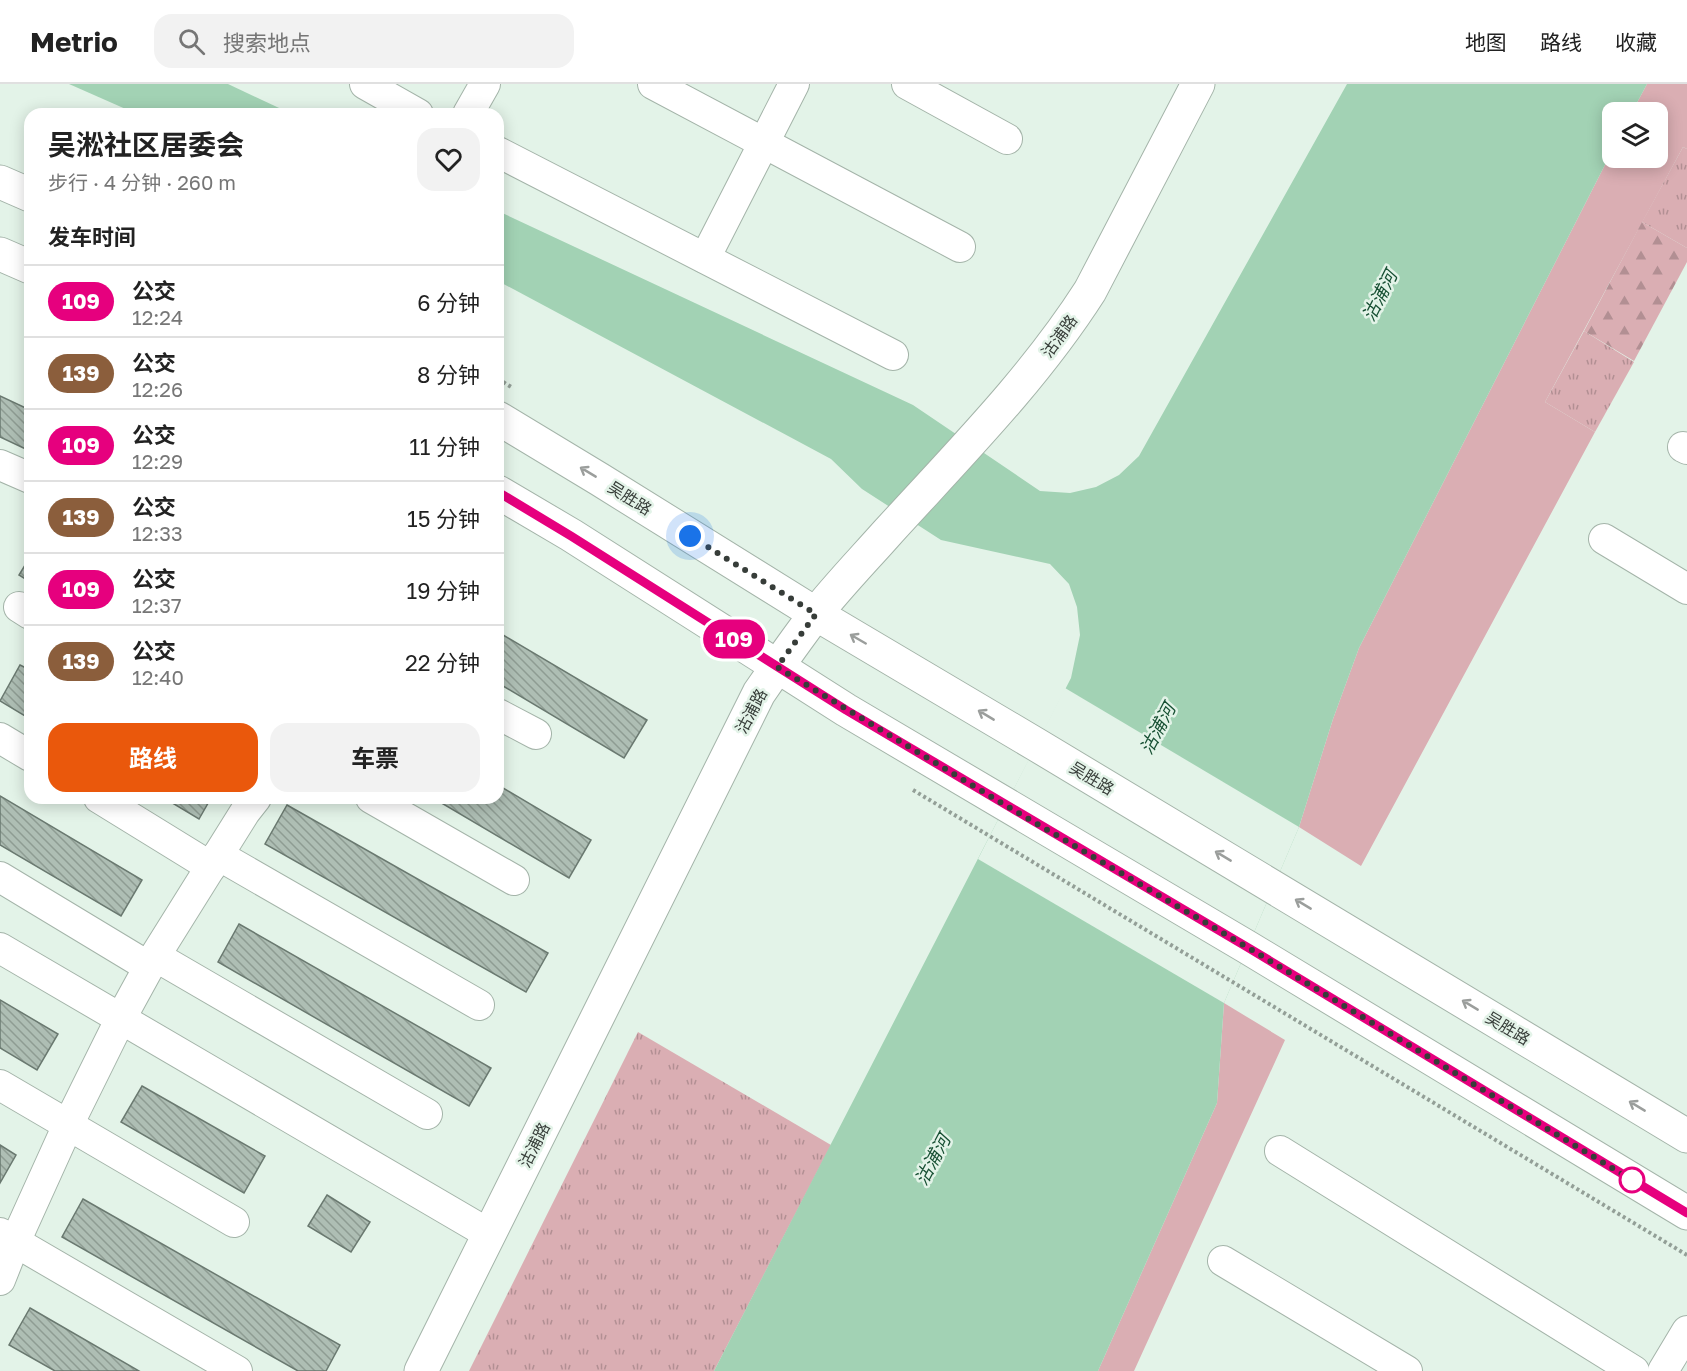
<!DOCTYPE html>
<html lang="zh">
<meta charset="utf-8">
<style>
:root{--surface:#fff;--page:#f2f2f2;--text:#222;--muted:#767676;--line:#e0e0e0;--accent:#ea580c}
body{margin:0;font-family:"Golos Text","Noto Sans SC",sans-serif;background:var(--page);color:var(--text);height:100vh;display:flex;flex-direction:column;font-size:22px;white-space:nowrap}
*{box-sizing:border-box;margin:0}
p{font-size:20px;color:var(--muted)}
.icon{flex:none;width:33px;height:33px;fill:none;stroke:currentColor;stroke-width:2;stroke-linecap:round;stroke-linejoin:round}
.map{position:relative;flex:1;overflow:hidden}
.sheet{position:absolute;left:24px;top:24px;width:480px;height:696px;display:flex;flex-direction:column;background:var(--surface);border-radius:18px;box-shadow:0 3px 15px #0003}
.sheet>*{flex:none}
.badge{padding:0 12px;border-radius:20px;font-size:21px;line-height:39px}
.tools{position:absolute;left:1602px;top:18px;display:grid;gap:12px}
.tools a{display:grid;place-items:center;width:66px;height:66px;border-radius:12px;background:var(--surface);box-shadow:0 3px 15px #0003;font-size:30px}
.you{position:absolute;width:30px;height:30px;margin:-15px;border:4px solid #fff;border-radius:50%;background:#1a73e8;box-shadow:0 0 0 9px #1a73e833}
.map>.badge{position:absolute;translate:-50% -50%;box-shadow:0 0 0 3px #fff}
h2{padding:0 24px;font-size:22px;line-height:54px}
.round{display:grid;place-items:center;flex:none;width:63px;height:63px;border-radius:18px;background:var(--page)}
.summary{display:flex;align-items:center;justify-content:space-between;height:102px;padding:0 24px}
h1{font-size:28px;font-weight:700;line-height:45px}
.action{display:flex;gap:12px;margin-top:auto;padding:12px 24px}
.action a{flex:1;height:69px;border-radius:18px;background:var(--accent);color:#fff;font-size:24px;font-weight:700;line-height:69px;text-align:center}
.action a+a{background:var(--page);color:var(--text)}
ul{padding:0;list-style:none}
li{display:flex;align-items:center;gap:18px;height:72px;padding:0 24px;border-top:2px solid var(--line)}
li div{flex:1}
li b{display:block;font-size:22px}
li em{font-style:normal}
li .badge{min-width:66px;font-weight:700;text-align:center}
header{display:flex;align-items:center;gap:36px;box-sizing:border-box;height:84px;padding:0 30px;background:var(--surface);border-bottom:2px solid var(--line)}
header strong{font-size:28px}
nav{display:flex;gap:33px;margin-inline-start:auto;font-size:21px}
.search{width:420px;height:54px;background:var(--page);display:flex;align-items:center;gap:15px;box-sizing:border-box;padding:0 21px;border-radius:18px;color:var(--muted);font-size:22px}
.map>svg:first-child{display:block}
</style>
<header>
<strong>Metrio</strong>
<div class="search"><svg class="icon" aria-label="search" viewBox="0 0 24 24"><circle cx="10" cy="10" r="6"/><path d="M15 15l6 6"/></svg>搜索地点</div>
<nav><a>地图</a><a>路线</a><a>收藏</a></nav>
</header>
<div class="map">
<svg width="1687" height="1287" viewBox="0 0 1687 1287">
<defs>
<pattern id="forest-firs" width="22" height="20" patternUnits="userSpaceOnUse" patternTransform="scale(1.5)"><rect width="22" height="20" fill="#daaeb3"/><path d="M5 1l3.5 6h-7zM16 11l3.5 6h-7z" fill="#b28f93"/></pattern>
<pattern id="park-tufts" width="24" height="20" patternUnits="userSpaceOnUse" patternTransform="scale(1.5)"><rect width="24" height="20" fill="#daaeb3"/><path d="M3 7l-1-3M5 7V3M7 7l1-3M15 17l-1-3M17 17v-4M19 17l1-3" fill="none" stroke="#b28f93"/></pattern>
<pattern id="building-back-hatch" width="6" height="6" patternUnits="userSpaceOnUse" patternTransform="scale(1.5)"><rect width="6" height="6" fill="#aebeb4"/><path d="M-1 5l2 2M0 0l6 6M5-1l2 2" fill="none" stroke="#8e9c93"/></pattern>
</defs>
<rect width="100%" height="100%" fill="#e3f3e8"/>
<g fill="#daaeb3">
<polygon points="1647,0 1687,0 1687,65 1683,63 1545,318 1595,348 1361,782 1299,743 1333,635 1359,564 1612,67 1612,74 1658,74 1658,28 1632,28"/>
<polygon points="1224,919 1285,956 1134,1287 1098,1287 1217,1019"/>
</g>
<polygon fill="url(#forest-firs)" points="1642,138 1687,164 1687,178 1634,277 1584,247"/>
<g fill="url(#park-tufts)">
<polygon points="1683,63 1687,65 1687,164 1642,138"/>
<polygon points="1584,247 1634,278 1595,348 1545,318"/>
<polygon points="638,948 831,1061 714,1287 469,1287"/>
</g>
<g fill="#a2d2b4">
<polygon points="69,0 228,0 292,30 137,30"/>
<polygon points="1347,0 1647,0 1632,28 1612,28 1612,67 1359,564 1333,635 1299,743 1224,919 1217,1019 1098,1287 714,1287 1071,594 1080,551 1077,523 1069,500 1050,480 941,456 862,405 831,375 498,197 498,127 913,321 1040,407 1070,409 1096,403 1119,391 1139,372"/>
</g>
<polygon fill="#e3f3e8" points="1065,604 1299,743 1224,919 978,775"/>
<g fill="url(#building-back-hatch)" stroke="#6a7970" stroke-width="1.5">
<polygon points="0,312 30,326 30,367 0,353"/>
<polygon points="30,473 30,498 19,491"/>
<polygon points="498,548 647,636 624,674 498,599"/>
<polygon points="20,581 30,586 30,635 0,617"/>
<polygon points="498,701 591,756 569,794 433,714 498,714"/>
<polygon points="0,712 142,796 121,832 0,761"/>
<polygon points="164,714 211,714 199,735"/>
<polygon points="287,721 548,869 526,908 265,760"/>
<polygon points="239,840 491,984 469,1022 218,878"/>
<polygon points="0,916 58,950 37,986 0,964"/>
<polygon points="142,1002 265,1072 244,1109 121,1038"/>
<polygon points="0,1061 16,1071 0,1099"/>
<polygon points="327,1111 370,1138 351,1168 308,1142"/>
<polygon points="83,1115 340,1261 326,1287 298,1287 62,1153"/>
<polygon points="30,1224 139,1287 55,1287 9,1261"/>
</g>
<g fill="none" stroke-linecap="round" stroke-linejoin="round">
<g stroke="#a4b4a9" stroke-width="32">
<g id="minor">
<polyline points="365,0 418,30"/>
<polyline points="653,0 960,163"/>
<polyline points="907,0 1007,55"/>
<polyline points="468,30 485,0"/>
<polyline points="498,68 893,271"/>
<polyline points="705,174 794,0"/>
<polyline points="1683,363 1687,365"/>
<polyline points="0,381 30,394"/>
<polyline points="1604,455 1687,505"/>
<polyline points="19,523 30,530"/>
<polyline points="498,630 536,650"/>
<polyline points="0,654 30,672"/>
<polyline points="99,714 211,783"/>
<polyline points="371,714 514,796"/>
<polyline points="218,771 479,921"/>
<polyline points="0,793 149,883"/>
<polyline points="0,864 489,1150"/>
<polyline points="155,872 427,1030"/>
<polyline points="0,1001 234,1138"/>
<polyline points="1280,1067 1634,1287"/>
<polyline points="0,1149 237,1287"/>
<polyline points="1223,1177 1407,1287"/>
<polyline points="0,1196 15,1158 68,1041 121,934 155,872 245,728 256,714"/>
<polyline points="1663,1287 1687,1247"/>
</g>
</g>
<g stroke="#a4b4a9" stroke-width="35">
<path id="tertiary" d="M 421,1287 L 759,609 C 777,583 795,557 815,531 C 837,503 863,476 887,449 C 958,371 1033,296 1090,207 L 1198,0"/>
</g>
<g stroke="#a4b4a9" stroke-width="35">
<g id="secondary">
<polyline points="0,98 30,111"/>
<polyline points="0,170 30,183"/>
<polyline points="498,334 599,395 816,530 1037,661 1687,1052"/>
<polyline points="498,408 571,451 846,626 1247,863 1687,1129"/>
</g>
</g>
<g stroke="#939f97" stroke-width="4" stroke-dasharray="3 3" stroke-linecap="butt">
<polyline points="498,295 513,304"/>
<polyline points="913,706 1687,1171"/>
</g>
<use href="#minor" stroke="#fff" stroke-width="30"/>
<use href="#tertiary" stroke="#fff" stroke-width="33"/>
<use href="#secondary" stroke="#fff" stroke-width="33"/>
</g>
<defs><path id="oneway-shaft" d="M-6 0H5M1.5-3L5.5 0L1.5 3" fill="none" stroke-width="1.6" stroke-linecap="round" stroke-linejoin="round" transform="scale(1.5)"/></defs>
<g stroke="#9b9e9c">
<use href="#oneway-shaft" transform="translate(588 388) rotate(-149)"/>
<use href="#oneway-shaft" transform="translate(858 555) rotate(-150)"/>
<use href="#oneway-shaft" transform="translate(986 631) rotate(-149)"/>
<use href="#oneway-shaft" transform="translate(1223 772) rotate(-149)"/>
<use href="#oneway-shaft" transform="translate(1303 820) rotate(-149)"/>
<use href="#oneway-shaft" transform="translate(1470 921) rotate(-149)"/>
<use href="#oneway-shaft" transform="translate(1637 1022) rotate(-149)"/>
</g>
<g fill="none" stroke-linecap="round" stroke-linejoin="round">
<g stroke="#fff" stroke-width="14">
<polyline id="line" points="498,408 571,452 846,626 1247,863 1687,1129"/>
</g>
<use href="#line" stroke="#e6007e" stroke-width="9"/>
<polyline stroke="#373d39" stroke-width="6" stroke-dasharray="0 10.8" points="690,452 816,530 777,583 1005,721 1247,863 1632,1096"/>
</g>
<circle fill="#fff" stroke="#e6007e" stroke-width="3" cx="1632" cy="1096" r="12"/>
<g text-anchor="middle" stroke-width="5" stroke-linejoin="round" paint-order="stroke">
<g font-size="16" fill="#373d39" stroke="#e3f3e8">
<text transform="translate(1059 252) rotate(-54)" y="6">沽浦路</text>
<text transform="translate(630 414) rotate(32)" y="6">吴胜路</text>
<text transform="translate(751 627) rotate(-62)" y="6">沽浦路</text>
<text transform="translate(1092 694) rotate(31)" y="6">吴胜路</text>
<text transform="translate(1508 944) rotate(31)" y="6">吴胜路</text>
<text transform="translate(534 1061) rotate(-63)" y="6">沽浦路</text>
</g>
<g font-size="18" font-style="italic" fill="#175033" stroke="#e3f3e8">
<text transform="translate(1380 212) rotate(-63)" y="6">沽浦河</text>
<text transform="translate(1158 645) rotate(-62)" y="6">沽浦河</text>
<text transform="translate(933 1076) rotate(-62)" y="6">沽浦河</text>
</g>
</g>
</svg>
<div class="tools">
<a><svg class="icon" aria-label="layers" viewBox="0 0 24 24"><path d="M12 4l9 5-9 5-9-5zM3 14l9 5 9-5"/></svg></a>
</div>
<div class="you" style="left:690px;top:452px"></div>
<b class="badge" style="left:734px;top:555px;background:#e6007e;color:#fff">109</b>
<section class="sheet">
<div class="summary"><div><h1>吴淞社区居委会</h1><p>步行 · 4 分钟 · 260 m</p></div><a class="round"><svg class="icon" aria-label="heart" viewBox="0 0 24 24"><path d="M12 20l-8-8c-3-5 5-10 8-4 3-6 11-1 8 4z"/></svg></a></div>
<h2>发车时间</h2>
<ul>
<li><span class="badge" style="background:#e6007e;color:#fff">109</span><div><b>公交</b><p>12:24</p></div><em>6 分钟</em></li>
<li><span class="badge" style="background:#8b5e3c;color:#fff">139</span><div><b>公交</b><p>12:26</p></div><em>8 分钟</em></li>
<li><span class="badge" style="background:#e6007e;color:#fff">109</span><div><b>公交</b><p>12:29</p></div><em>11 分钟</em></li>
<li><span class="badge" style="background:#8b5e3c;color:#fff">139</span><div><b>公交</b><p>12:33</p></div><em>15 分钟</em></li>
<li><span class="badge" style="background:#e6007e;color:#fff">109</span><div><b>公交</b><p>12:37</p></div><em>19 分钟</em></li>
<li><span class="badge" style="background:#8b5e3c;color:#fff">139</span><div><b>公交</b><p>12:40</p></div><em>22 分钟</em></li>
</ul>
<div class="action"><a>路线</a><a>车票</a></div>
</section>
</div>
